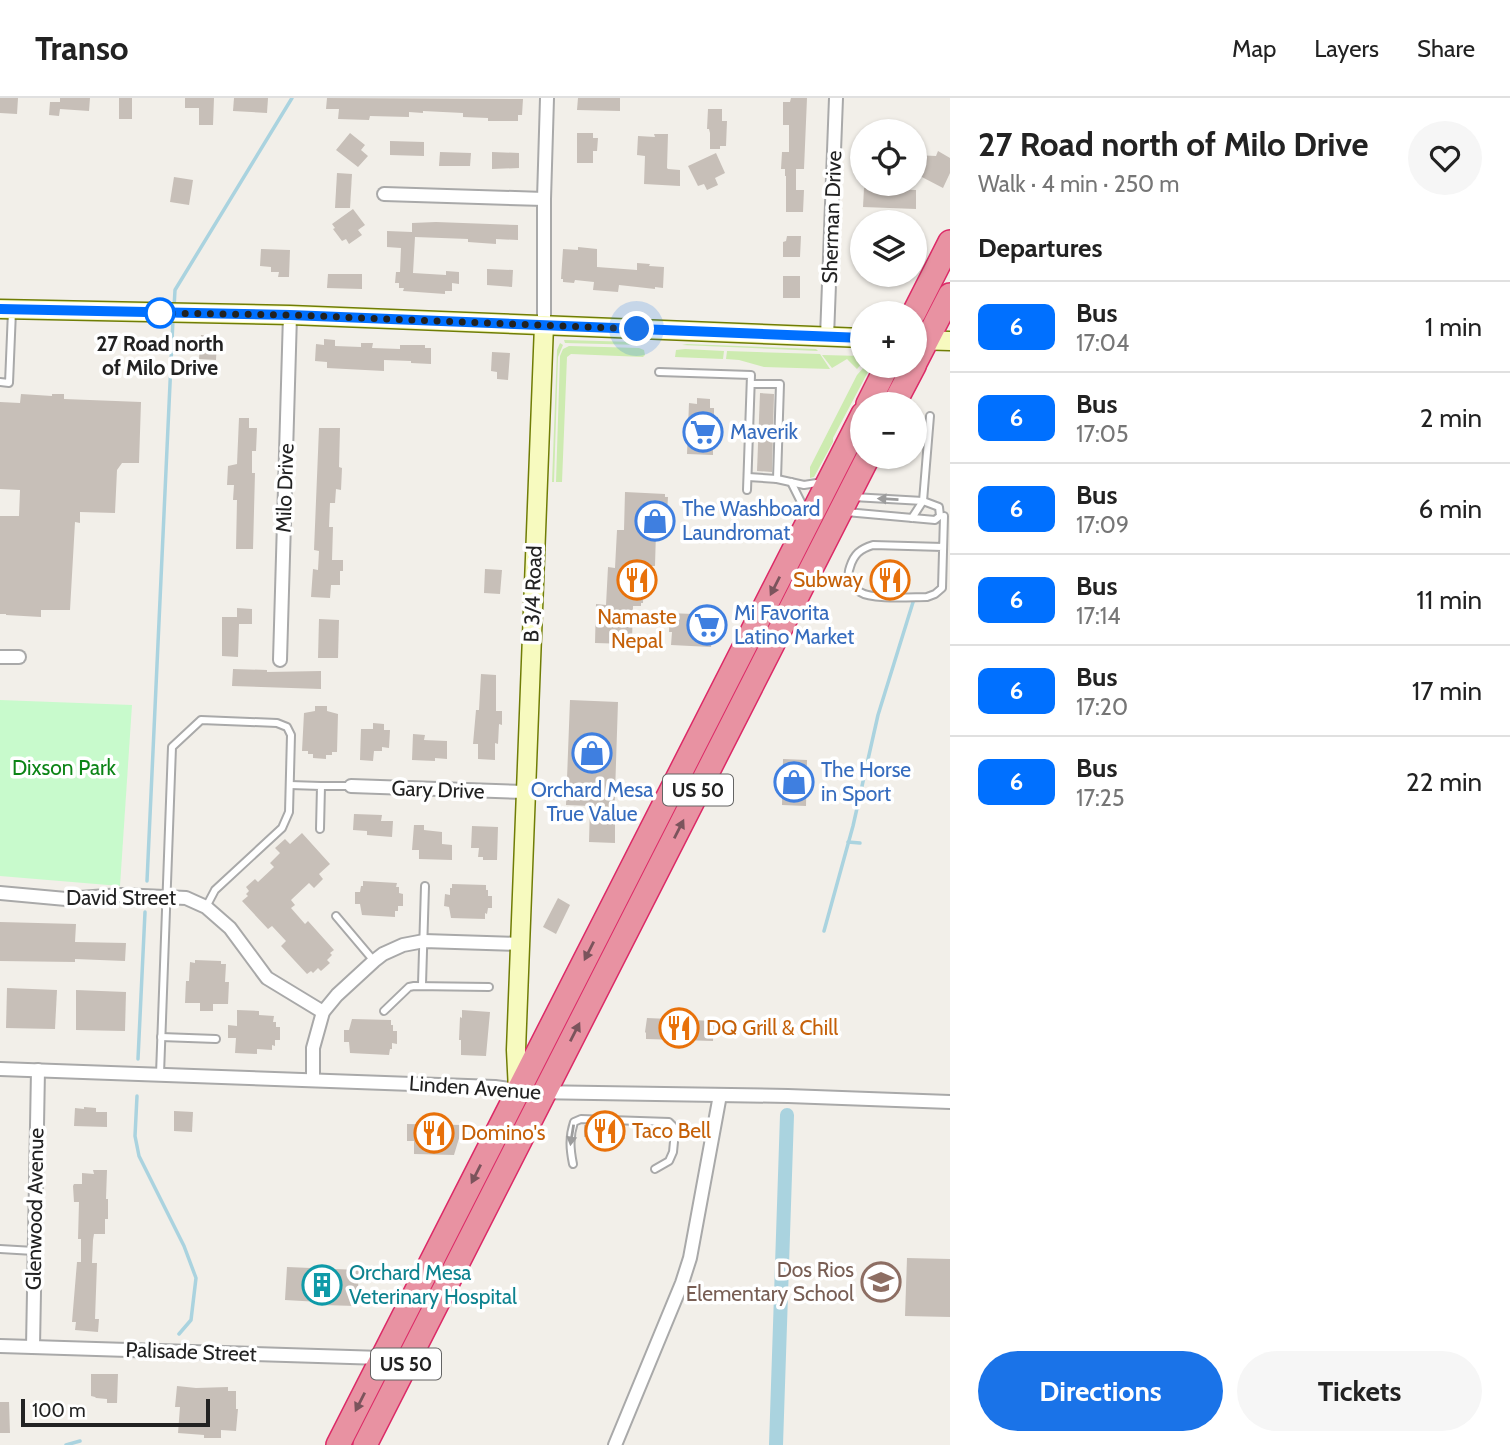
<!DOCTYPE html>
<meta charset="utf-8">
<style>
:root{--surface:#fff;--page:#f6f6f6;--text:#222;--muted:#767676;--line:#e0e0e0;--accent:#1a73e8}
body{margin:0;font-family:Cabin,sans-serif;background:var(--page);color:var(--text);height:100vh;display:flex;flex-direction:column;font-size:26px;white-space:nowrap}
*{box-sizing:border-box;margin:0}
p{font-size:23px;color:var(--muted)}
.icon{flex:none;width:38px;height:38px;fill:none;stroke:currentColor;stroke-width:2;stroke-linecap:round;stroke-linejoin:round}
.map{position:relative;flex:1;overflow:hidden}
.side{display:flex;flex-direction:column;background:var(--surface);width:560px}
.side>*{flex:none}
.badge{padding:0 14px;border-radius:10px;font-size:24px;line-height:46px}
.fabs{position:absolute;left:850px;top:21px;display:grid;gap:14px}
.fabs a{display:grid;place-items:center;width:77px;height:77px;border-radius:50%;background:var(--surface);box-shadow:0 2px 5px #0004;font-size:35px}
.scale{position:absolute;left:21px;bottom:18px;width:189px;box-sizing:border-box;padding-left:7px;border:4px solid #222;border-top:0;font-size:19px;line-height:24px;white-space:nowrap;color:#222;-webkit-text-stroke:5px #fff;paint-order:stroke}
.you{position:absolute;width:35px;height:35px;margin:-18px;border:5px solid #fff;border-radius:50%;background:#1a73e8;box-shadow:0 0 0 10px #1a73e833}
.map>.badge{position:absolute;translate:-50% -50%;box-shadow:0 0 0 4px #fff}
h2{padding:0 28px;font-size:26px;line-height:63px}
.round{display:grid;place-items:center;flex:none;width:74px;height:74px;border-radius:37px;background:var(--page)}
.headline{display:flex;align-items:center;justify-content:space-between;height:119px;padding:0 28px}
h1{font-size:33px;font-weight:700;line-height:52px}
.button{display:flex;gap:14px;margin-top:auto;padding:14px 28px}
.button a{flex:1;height:80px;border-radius:42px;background:var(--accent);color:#fff;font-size:28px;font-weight:700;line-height:80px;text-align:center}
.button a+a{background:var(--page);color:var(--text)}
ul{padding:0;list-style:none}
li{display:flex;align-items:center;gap:21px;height:91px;padding:0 28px;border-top:2px solid var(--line)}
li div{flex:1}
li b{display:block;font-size:26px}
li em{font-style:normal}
li .badge{min-width:77px;font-weight:700;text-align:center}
header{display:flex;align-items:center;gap:42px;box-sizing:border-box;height:98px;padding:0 35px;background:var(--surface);border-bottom:2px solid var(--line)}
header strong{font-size:33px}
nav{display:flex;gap:38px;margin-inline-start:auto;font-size:24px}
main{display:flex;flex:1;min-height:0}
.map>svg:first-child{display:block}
</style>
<header>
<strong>Transo</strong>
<nav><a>Map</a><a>Layers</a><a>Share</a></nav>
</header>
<main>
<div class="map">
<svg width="950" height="1347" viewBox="0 0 950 1347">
<rect width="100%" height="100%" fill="#f2efe9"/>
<g fill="#cdebb0">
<polygon points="564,242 635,244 641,247 565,245"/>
<polygon points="560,245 563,247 558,259 554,384 552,384 557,252"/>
<polygon points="687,246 816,251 818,253 682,247"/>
<polygon points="569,248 639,250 644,252 645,257 643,259 571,256 567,259 562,384 556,384 560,258 563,251"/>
<polygon points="685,251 724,253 723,261 675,259 676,252"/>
<polygon points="727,253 820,256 830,271 764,269 739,262 726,261"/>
<polygon points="822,257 862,258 863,264 857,271 847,261 832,270"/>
<polygon points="865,268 868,268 869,272 833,340 833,344 814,379 810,380 810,369 857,277"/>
</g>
<polygon fill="#c8facc" points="0,602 132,607 120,788 0,778"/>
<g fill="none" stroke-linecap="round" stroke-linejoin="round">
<g stroke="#aad3df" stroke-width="3.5">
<polyline points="174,210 175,192 292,0"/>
<polyline points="848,744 860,745"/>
<polyline points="147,783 173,221"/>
<polyline points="824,833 853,728 878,617 914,501"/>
<polyline points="138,961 145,814"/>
<polyline points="137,998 135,1038 139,1058 184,1148 196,1180 191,1222 179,1236"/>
<polyline points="66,1347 80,1343"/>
</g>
<polyline stroke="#aad3df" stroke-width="14" points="776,1347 787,1017"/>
</g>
<g fill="#c7bfb8">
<polygon points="0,0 18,0 17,16 0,15"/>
<polygon points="60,0 90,0 89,13 60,11 59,18 49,17 50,4 60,4"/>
<rect x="119" y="0" width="13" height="21"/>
<polygon points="185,0 214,0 213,27 199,27 199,10 185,10"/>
<polygon points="234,0 268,0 267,15 233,13"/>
<polygon points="327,0 523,1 522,17 518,17 518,23 488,23 488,20 463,19 463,15 423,13 423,15 409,14 409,19 370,18 369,22 338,21 339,11 326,11"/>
<polygon points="578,0 620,0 620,13 577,12"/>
<polygon points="791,0 807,0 804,71 796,71 796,92 804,92 803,114 786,114 786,78 785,78 785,71 781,71 782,54 789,54 789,27 783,27 783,4 790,4"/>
<polygon points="708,11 722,11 722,23 727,23 726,48 720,48 720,51 710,51 710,35 709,31 707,31"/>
<polygon points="350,35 365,47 361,52 368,58 358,69 336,52"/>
<polygon points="577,35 593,35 593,40 598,40 597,53 593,53 593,65 577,65"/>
<polygon points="654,36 668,36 667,70 668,71 680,72 680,88 644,86 645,58 637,57 638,38 655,39"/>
<polygon points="390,43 424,44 424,58 390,57"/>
<polygon points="938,53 950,60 950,75 943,90 918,77 922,70 915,70 915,57 936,58"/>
<polygon points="440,54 471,55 470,68 439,68"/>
<polygon points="492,54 519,55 519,70 492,71"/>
<polygon points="716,55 725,75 715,80 718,87 707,92 704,86 698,88 688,68"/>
<polygon points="337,75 352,76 350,110 335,110"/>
<polygon points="174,79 193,82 189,107 170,104"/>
<polygon points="864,90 916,92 916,111 863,109"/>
<polygon points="353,111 365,127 358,132 362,137 349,146 346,141 342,143 333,131 335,130 332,126"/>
<polygon points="436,124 518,127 518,142 496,141 496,146 468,144 468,141 415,139 413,175 446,177 446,173 459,174 459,186 452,185 452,193 445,193 445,196 403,193 404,190 399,190 399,185 395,185 396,174 400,174 401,150 387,149 387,133 412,134 412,125"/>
<polygon points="787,138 801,138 800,159 783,159 783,144 786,143"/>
<polygon points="578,149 597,151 597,169 637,172 637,165 650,166 649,168 664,169 663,190 655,189 655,191 619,187 618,194 593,192 594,184 575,182 574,185 563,184 563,181 561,181 563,151 578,152"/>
<polygon points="261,151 290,152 289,179 278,179 279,174 271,174 271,169 260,168"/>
<polygon points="487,171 513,172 512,189 487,187"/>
<polygon points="328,176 362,176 362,191 327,190"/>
<rect x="783" y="178" width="17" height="22"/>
<polygon points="201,237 212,238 212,242 217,243 216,262 199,261"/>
<polygon points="324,241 335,242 335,248 361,249 361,245 373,245 372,250 400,251 400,247 425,247 425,250 431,250 431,266 411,265 411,263 384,262 384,273 327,270 327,264 315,263 316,246 324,247"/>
<polygon points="492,254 510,255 508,282 497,281 497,274 491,273"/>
<polygon points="760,295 774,296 772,374 757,373"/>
<polygon points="21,296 52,298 52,296 64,296 64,301 141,304 139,365 122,365 117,372 115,415 80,414 80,425 75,424 70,512 41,512 41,519 6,517 6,516 0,516 0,418 19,418 20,392 0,391 0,304 20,305"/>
<polygon points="697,300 710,301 710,310 714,310 714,319 718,319 717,348 713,348 713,357 687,356 689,305 697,306"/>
<polygon points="239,320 249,320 249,330 257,330 256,353 252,353 252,375 255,375 253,451 236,451 237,402 233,402 234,387 227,387 228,368 237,366"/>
<polygon points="319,330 340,330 339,369 342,370 341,392 336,391 335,405 330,405 329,429 333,429 332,462 343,462 343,473 340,473 340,487 331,487 330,500 311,499 313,471 318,472 319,453 314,452"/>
<polygon points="625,394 665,396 665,399 668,399 666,431 664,431 663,433 656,433 655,468 652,468 651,471 644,471 643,505 641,505 641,508 633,508 632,543 628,542 628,546 595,545 596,506 606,507 608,469 615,470 617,432 624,432"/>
<polygon points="876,470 904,471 904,494 875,493"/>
<polygon points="485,471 502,472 500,496 484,495"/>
<polygon points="237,510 252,511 252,526 239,526 238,559 222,558 222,519 237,519"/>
<polygon points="670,515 715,517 715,535 712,535 711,549 671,547 672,534 669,534"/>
<polygon points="319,521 339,522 338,560 318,560"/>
<polygon points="233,571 267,572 267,574 321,573 321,591 232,588"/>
<polygon points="481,576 496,577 496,613 502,613 502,627 499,626 498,646 495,645 495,662 478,661 478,646 473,646 476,612 479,612"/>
<polygon points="570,602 618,604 614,726 615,726 615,745 589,744 590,708 566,707"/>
<polygon points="315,608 327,608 327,613 338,616 337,654 332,654 332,657 326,657 326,661 313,660 313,656 308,656 308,653 302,653 304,615 315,613"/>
<polygon points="373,625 384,626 384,632 390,632 389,650 382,649 382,653 374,653 373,663 360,662 361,631 373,631"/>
<polygon points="413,636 425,637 424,642 447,643 447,661 435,660 435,663 412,662"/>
<polygon points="783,661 807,662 806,708 782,707"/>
<polygon points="354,716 382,717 381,723 393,723 392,739 367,737 367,733 353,732"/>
<polygon points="414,727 424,727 424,732 442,734 442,746 452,747 452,762 419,761 419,752 412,752"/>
<polygon points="472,728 498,729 497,762 483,762 483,759 478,759 479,750 471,750"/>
<polygon points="302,735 330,766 319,776 323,781 314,790 309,785 291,802 295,807 291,810 305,826 308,823 334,852 330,855 332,857 327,862 330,865 321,873 318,870 313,875 311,873 307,876 281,848 286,843 272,828 268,831 242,803 248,798 246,796 249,793 246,789 255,781 258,784 274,769 270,765 280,755 275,750 285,741 290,746"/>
<polygon points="363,783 397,785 396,789 399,789 399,795 403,796 403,808 398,808 398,813 395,813 395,819 362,817 360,806 355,806 355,794 360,794 361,788 363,788"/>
<polygon points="452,786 486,787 486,792 488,792 488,798 492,798 492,810 488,810 487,816 485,815 485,821 451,820 449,809 444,808 445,796 450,797 450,790 452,790"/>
<polygon points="558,800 570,807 556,836 543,829"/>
<polygon points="0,824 76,826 75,844 126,845 125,863 75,861 75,864 0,863"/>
<polygon points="195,862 221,863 221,866 226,866 225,884 229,884 228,906 213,906 213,913 200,913 200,905 185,905 186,883 189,883 190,864 195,865"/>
<polygon points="7,890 57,892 55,931 6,930"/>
<polygon points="76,892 126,894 125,933 76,932"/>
<polygon points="237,912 259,913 259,917 274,918 273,924 276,924 276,929 280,929 280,942 275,942 275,948 272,947 272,952 257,951 257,956 235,955 236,940 228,940 228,927 237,928"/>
<polygon points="462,912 490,914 486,958 461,957 461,942 459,942 460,919 462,920"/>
<polygon points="647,920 714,923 713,943 646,941 646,935 645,934"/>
<polygon points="352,921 391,922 391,927 393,927 393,933 397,933 397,946 392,945 392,951 390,951 389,957 350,955 349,944 344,944 344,932 349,932"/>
<polygon points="84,1009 96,1010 96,1014 107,1014 107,1029 74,1028 75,1010 84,1011"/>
<polygon points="174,1013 193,1014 192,1034 174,1033"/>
<polygon points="407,1026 463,1027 454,1057 414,1056 414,1043 407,1043"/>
<polygon points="584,1027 625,1028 625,1041 584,1039"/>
<polygon points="93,1072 107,1072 106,1101 108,1101 108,1121 105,1121 105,1136 94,1136 93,1142 92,1165 97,1165 95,1221 99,1221 98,1234 75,1232 76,1224 72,1224 77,1164 81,1164 81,1141 78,1141 79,1104 74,1104 73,1088 74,1086 82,1086 82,1075 94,1076"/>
<polygon points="907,1160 950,1161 950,1219 905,1218"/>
<polygon points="287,1169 359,1172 357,1208 320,1207 320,1204 285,1202"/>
<polygon points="91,1276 118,1276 117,1305 107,1305 107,1301 96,1300 95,1299 91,1298"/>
<polygon points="177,1288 196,1290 228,1289 228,1293 236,1293 236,1311 238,1311 236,1333 221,1332 221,1340 204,1340 204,1337 178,1335 180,1309 175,1309"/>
<polygon points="0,1304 9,1304 10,1335 0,1335"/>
</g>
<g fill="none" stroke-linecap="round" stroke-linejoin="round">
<g stroke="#a9a9a9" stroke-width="10">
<g id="lane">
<polyline points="659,274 751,277 747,392"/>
<polyline points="0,284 9,285 12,213"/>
<polyline points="751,286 780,286 777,381"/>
<polyline points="748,379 777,381 804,387 823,384"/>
<polyline points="791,384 806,414"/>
<polyline points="846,414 935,422 940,418 939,409 923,403 853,399"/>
<polyline points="912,420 923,403 930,318"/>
<path d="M 943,449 L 873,447 C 860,451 854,456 850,469 C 848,476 848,473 850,480 C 852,485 855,491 860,494 C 872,502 911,499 927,499 L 935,496 L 942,490 L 944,418"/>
<polyline points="290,687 321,688 320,731"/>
<polyline points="321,688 351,688"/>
<polyline points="336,818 374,863"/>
<polyline points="422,886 425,788"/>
<polyline points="384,913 409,889 414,888 489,889"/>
<polyline points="161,939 216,941"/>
<polyline points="160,976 172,649 201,622 277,625 287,629 291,637 289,714 282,730 215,792 206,809"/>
<path d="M 573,1066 C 570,1051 569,1039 574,1024 L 581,1021 L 669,1024 L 673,1028 L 675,1033 L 673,1054 L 669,1063 L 655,1071"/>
<polyline points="0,1151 34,1153"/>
</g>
</g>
<g stroke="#a9a9a9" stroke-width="16">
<g id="street">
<polyline points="384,96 544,101"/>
<polyline points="544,227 544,101 547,0"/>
<polyline points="827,239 836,0"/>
<polyline points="0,559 19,559"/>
<polyline points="280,562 290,217"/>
<polyline points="351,688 525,694"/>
<polyline points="0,795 66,801 121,797 186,800 206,809 230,830 267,880 323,914"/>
<polyline points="0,971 495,989 532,994 788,998 950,1004"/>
<polyline points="313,982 313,950 323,914 337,897 374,863 383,856 403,847 424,843 521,846"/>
<polyline points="0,1248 382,1260"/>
<polyline points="33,1249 38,972"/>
<polyline points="615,1347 682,1185 690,1160 720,997"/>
</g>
</g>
<g stroke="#707d05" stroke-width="21">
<g id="secondary">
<polyline points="0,211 290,217 863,240"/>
<polyline points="915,242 950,243"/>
<polyline points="518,993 516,952 544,227"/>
</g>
</g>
<g stroke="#dc2a67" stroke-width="26">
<g id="highway">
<polyline points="914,215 950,144"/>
<polyline points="915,265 950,197"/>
<polyline points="868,306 887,268"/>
<polyline points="894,306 914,268"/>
<polyline points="338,1347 863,316"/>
<polyline points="365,1347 868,359"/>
</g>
</g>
<use href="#lane" stroke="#fff" stroke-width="6"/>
<use href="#street" stroke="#fff" stroke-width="12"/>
<use href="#secondary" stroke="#f7fabf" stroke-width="18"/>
<use href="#highway" stroke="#e892a2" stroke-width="23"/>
</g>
<defs><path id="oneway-solid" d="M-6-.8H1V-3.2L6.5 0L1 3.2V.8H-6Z" transform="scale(1.75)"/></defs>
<g fill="#9c9c9c">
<use href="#oneway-solid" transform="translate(888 401) rotate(-177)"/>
<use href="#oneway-solid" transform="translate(572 1037) rotate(99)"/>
</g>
<g fill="#7b545c">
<use href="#oneway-solid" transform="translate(775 488) rotate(117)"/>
<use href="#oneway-solid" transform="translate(679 731) rotate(-63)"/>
<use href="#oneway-solid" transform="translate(589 853) rotate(117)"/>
<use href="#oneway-solid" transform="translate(575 934) rotate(-63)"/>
<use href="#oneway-solid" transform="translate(476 1076) rotate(117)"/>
<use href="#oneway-solid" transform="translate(360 1304) rotate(117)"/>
</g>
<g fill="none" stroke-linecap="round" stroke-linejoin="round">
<g stroke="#fff" stroke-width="16">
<polyline id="line" points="0,211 290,217 863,240"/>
</g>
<use href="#line" stroke="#0070ff" stroke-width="10"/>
<polyline stroke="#222" stroke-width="7" stroke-dasharray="0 12.6" points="160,215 290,217 637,231"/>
</g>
<defs>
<g id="supermarket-ring" transform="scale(2.0125)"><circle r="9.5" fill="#fff" stroke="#3f7fe0" stroke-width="1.5"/><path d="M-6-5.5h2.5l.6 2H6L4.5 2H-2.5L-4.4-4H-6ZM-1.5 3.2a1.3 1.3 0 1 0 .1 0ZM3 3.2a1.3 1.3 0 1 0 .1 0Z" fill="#3f7fe0"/></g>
<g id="shop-ring" transform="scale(2.0125)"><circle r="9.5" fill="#fff" stroke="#3f7fe0" stroke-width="1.5"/><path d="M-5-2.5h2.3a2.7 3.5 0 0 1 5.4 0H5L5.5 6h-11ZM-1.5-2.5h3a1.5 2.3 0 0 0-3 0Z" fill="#3f7fe0"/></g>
<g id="restaurant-ring" transform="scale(2.0125)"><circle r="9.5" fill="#fff" stroke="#e8710a" stroke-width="1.5"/><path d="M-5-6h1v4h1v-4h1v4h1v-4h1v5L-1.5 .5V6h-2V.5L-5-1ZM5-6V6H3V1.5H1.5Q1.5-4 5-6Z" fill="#e8710a"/></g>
<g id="school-ring" transform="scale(2.0125)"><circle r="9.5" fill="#fff" stroke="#8d6e63" stroke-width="1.5"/><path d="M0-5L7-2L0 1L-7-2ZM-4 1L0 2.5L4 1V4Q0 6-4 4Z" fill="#8d6e63"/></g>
<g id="building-ring" transform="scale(2.0125)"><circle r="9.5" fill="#fff" stroke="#0f9aa8" stroke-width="1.5"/><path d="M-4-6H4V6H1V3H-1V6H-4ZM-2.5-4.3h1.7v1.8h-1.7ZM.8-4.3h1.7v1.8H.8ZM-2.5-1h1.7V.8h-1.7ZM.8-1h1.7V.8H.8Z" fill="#0f9aa8"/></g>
</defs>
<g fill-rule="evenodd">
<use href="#supermarket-ring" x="703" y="334"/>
<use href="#shop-ring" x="655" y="423"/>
<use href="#restaurant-ring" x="637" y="482"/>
<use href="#restaurant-ring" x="890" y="482"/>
<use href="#supermarket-ring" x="707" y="527"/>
<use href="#shop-ring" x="592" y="655"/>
<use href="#shop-ring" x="794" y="684"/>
<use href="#restaurant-ring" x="679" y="930"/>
<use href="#restaurant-ring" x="605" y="1033"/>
<use href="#restaurant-ring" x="434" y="1035"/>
<use href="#school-ring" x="881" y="1184"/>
<use href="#building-ring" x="322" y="1187"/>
</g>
<circle fill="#fff" stroke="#0070ff" stroke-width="3.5" cx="160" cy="215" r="14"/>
<g text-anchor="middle" stroke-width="7" stroke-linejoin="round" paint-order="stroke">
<g fill="#fff" stroke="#646464" stroke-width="2">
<rect x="663" y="676.5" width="70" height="31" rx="5"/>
<rect x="371" y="1250.5" width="70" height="31" rx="5"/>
</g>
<g font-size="19" font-weight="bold" fill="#222">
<text x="698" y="699">US 50</text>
<text x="406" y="1273">US 50</text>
</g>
<g font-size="21" fill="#222" stroke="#fff">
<text transform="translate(832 119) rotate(-88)" y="7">Sherman Drive</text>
<text transform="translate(285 390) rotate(-88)" y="7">Milo Drive</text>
<text transform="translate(533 496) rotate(-88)" y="7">B 3/4 Road</text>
<text transform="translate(438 692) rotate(2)" y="7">Gary Drive</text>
<text x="121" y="807">David Street</text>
<text transform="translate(475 990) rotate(4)" y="7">Linden Avenue</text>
<text transform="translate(35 1111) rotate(-89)" y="7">Glenwood Avenue</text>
<text transform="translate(191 1254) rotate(2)" y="7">Palisade Street</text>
</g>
<g font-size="21" font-weight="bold" fill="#222" stroke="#fff">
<text x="160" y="253">27 Road north<tspan x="160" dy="24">of Milo Drive</tspan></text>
</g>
<g font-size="21" fill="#366cbe" stroke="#fff" text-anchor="start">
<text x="730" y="341">Maverik</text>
<text x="682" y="418">The Washboard<tspan x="682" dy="24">Laundromat</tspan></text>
<text x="734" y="522">Mi Favorita<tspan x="734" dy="24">Latino Market</tspan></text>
<text x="821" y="679">The Horse<tspan x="821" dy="24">in Sport</tspan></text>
<text x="592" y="699" text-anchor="middle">Orchard Mesa<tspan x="592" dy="24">True Value</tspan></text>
</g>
<g font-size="21" fill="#c56008" stroke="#fff" text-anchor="start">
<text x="863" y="489" text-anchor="end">Subway</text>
<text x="637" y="526" text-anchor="middle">Namaste<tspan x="637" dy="24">Nepal</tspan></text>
<text x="706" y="937">DQ Grill &amp; Chill</text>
<text x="632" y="1040">Taco Bell</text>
<text x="461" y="1042">Domino's</text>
</g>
<g font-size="21" fill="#0c8416" stroke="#fff">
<text x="64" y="677">Dixson Park</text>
</g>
<g font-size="21" fill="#785e54" stroke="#fff" text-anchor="end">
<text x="854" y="1179">Dos Rios<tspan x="854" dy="24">Elementary School</tspan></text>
</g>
<g font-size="21" fill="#0d838f" stroke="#fff" text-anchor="start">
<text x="349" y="1182">Orchard Mesa<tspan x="349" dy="24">Veterinary Hospital</tspan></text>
</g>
</g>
</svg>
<div class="fabs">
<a><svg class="icon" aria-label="locate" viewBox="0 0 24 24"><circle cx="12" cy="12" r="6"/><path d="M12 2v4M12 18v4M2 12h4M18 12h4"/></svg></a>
<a><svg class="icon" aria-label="layers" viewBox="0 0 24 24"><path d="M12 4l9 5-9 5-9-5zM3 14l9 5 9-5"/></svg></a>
<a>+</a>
<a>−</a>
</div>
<div class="scale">100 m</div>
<div class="you" style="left:637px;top:231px"></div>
</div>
<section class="side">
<div class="headline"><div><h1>27 Road north of Milo Drive</h1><p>Walk · 4 min · 250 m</p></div><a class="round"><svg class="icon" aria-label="heart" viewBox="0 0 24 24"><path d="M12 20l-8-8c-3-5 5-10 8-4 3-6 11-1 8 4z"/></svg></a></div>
<h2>Departures</h2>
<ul>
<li><span class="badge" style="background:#0070ff;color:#fff">6</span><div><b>Bus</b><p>17:04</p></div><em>1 min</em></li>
<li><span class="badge" style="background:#0070ff;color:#fff">6</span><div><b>Bus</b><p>17:05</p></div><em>2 min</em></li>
<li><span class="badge" style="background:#0070ff;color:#fff">6</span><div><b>Bus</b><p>17:09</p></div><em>6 min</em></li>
<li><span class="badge" style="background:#0070ff;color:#fff">6</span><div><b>Bus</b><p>17:14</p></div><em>11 min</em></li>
<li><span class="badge" style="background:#0070ff;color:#fff">6</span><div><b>Bus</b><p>17:20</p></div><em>17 min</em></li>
<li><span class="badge" style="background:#0070ff;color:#fff">6</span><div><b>Bus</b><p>17:25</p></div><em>22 min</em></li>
</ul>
<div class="button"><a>Directions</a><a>Tickets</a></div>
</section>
</main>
